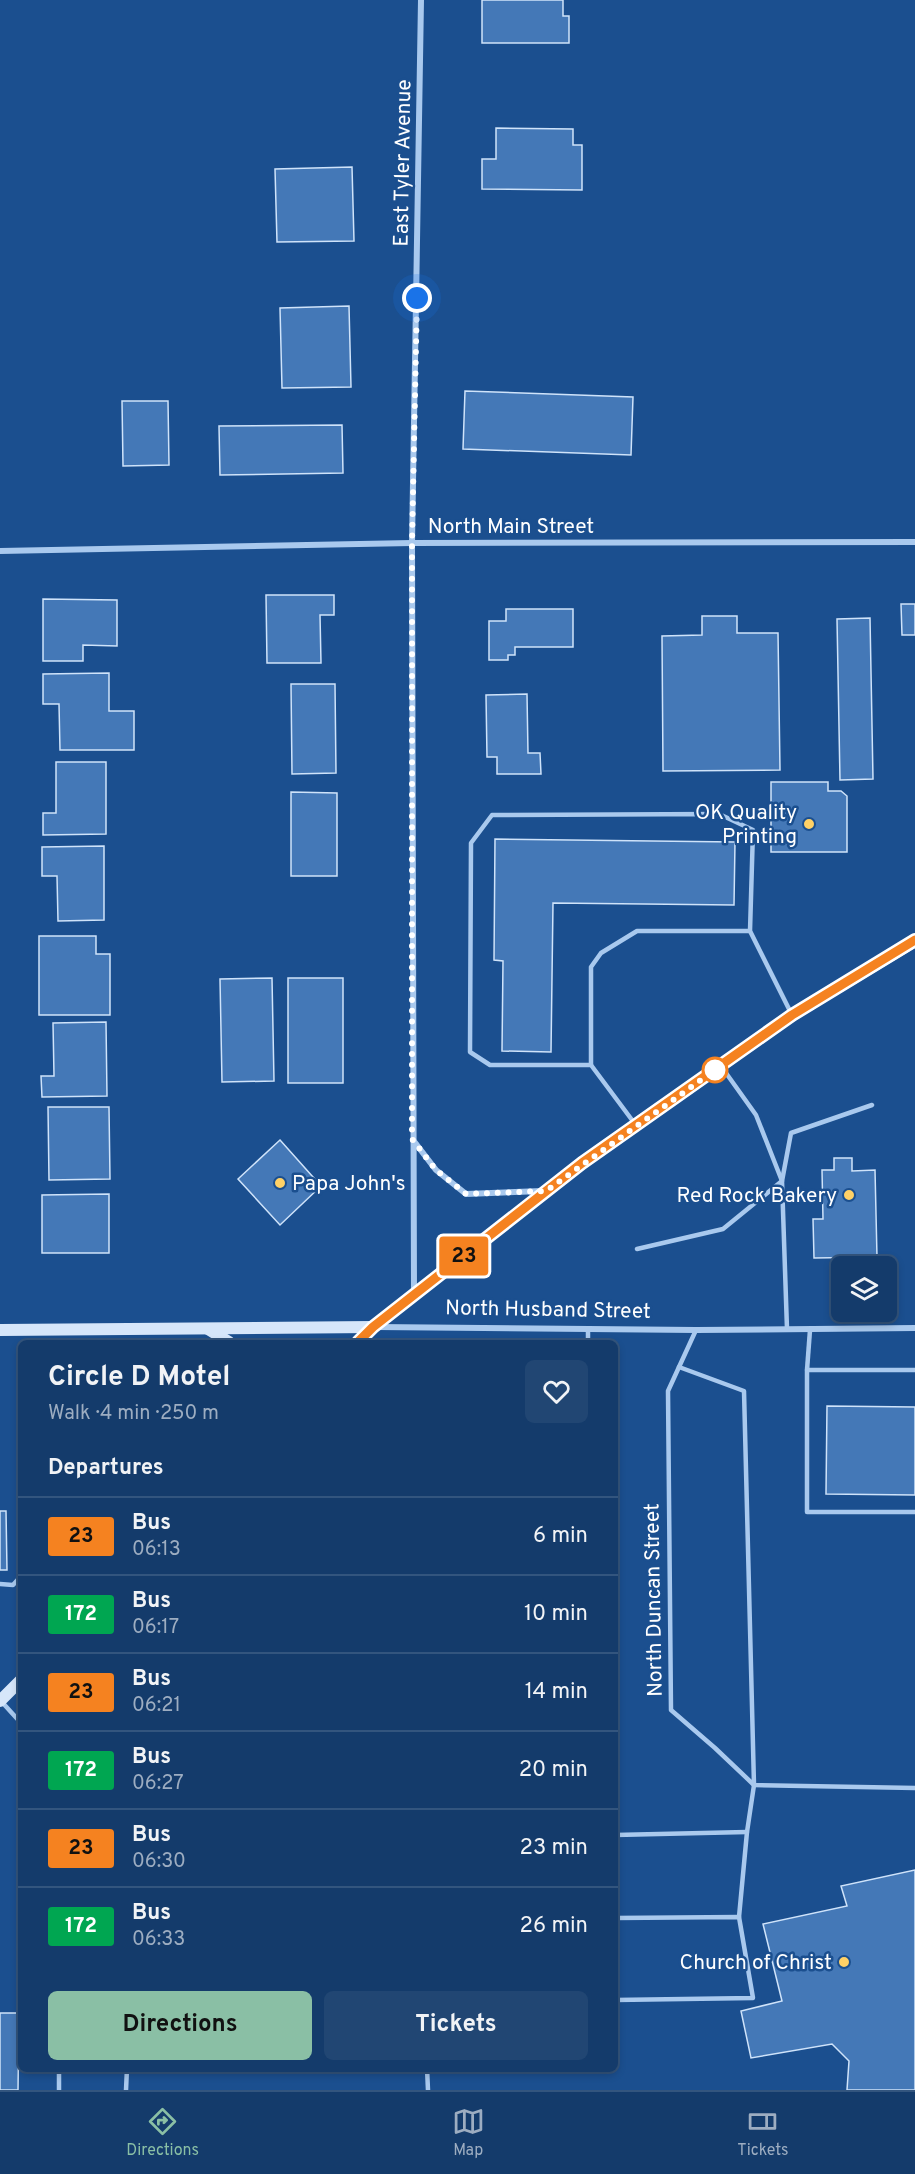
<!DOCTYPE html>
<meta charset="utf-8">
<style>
:root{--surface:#143b6b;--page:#214673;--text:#f1f3f6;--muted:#9dadc1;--line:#33557e;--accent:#8abfa5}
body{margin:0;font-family:Overpass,sans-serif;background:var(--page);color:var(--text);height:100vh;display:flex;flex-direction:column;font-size:22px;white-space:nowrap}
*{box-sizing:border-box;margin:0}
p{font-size:20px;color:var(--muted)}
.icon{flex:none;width:33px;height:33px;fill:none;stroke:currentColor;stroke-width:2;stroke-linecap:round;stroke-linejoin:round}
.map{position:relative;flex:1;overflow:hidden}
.details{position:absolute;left:18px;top:1340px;width:600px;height:732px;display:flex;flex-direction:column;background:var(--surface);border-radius:9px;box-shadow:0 3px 9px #0003,0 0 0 2px var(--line)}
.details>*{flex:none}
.badge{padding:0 12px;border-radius:4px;font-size:21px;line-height:39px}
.buttons{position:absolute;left:831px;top:1256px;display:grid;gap:12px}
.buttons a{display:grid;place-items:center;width:66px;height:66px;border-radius:9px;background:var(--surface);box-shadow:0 3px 9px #0003,0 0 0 2px var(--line);font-size:30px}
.you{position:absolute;width:30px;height:30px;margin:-15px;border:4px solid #fff;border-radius:50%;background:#1a73e8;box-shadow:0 0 0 9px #1a73e833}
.map>.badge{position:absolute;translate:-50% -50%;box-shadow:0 0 0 3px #fff}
h2{padding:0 30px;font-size:22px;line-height:54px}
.round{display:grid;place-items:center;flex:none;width:63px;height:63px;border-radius:9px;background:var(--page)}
.head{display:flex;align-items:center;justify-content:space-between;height:102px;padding:0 30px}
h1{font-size:28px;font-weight:700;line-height:45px}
.button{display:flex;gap:12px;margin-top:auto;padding:12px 30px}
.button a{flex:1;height:69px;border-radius:9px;background:var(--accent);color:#111;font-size:24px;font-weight:700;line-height:69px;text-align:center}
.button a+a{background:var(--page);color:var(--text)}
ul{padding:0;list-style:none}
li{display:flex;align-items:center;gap:18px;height:78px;padding:0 30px;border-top:2px solid var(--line)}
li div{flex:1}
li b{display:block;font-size:22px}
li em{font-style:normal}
li .badge{min-width:66px;font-weight:700;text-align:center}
.dock{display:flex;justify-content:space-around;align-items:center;height:84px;border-top:2px solid var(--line);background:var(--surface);font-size:16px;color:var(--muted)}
.dock a{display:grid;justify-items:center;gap:3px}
.dock .current{color:var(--accent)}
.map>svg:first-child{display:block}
</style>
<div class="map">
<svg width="915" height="2090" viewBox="0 0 915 2090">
<rect width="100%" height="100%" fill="#1b4f8f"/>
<g fill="#4478b7" stroke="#cfe3fa" stroke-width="1.5">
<polygon points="482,0 563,0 563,16 569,16 569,43 482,43"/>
<polygon points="496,128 573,129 573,145 582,145 582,190 482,189 482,159 496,159"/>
<polygon points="352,167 354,241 277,242 275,169"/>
<polygon points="349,306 351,387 282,388 280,308"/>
<polygon points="465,391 633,397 631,455 463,449"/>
<polygon points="122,401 168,401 169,465 123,466"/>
<polygon points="342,425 343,473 220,475 219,426"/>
<polygon points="266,595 334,595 334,615 320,615 321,663 267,663"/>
<polygon points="43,599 117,600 117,646 83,645 83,661 43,661"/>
<polygon points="901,604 915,604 915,635 902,635"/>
<polygon points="506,609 573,609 573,647 515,647 515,655 508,655 508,660 489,660 489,621 506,621"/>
<polygon points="702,616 737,616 737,633 778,633 780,770 663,771 662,636 702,635"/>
<polygon points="870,618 873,779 840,780 837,619"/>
<polygon points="109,673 109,711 134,711 134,750 60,750 59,704 43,704 43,674"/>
<polygon points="291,684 335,684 336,773 292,774"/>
<polygon points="527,694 528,753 540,753 541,774 497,774 497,757 487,757 486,695"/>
<polygon points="56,762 106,762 106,834 43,835 43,813 56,813"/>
<polygon points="771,782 828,782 828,791 841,791 847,796 847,852 771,852"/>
<polygon points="291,792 337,793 337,876 291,876"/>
<polygon points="495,839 735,842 734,905 553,903 551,1052 502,1051 503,961 494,960"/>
<polygon points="104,846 104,920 58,921 57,876 42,876 42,847"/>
<polygon points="39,936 96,936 96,954 110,954 110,1015 39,1015"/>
<polygon points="272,978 274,1081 222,1082 220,979"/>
<rect x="288" y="978" width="55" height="105"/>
<polygon points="106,1022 107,1096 42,1097 41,1076 54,1076 53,1023"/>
<polygon points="48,1107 109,1107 110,1179 49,1180"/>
<polygon points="280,1140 321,1186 280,1225 238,1179"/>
<polygon points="834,1158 852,1158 852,1171 875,1170 877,1257 814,1258 813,1219 823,1219 822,1170 834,1170"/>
<polygon points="109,1194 109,1253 42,1253 42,1195"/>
<polygon points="827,1406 915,1407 915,1495 826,1494"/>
<polygon points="0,1511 6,1511 7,1570 0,1570"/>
<polygon points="915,1870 915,2090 847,2090 849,2061 832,2044 751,2058 741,2011 782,2001 763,1924 847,1906 841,1886"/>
<polygon points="0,2013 19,2013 18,2090 0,2090"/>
</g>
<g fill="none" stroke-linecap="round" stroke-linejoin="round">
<g stroke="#a9c9ee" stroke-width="4.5">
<polyline points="591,1065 591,967 601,953 637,931 750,931"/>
<polyline points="721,1066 756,1115 782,1181 787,1329"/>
<polyline points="635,1124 591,1065 490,1065 470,1052 471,843 492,815 719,814 753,830 750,931 791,1013"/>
<polyline points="637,1249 723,1229 782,1181 791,1133 872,1105"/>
<polyline points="588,1329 588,1342"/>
<polyline points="696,1330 668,1391 671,1710 715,1748 754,1785 915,1788"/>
<polyline points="679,1367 744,1391 754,1785 747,1832 739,1917"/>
<polyline points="807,1370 810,1330"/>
<polyline points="915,1370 807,1370 807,1512 915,1512"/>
<polyline points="0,1584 13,1585 21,1576"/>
<polyline points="1,1701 21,1723"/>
<polyline points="615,1835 747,1832"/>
<polyline points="615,1918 739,1917 753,1998 615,2000"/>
<polyline points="427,2068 428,2090"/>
<polyline points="59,2090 59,2068"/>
<polyline points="126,2090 127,2068"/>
</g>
<g stroke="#a9c9ee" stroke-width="6">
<polyline points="0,551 412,543 915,542"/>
<polyline points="413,1140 436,1170 466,1194 542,1191"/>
<polyline points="414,1295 412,543 421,0"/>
<polyline points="376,1327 696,1330 915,1328"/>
</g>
<g stroke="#d6e6fa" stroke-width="12">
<polyline points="208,1329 229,1342"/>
<polyline points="0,1330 373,1327"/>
<polyline points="358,1342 373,1327 582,1163 792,1015 915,941"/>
<polyline points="0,1701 21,1680"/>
</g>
</g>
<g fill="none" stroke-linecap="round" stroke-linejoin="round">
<g stroke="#fff" stroke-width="14">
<polyline id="line" points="358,1342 373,1327 582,1163 792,1015 915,940"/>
</g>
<use href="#line" stroke="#f58220" stroke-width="9"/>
<polyline stroke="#fff" stroke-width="6" stroke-dasharray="0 10.8" points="417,298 412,543 412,1139 436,1170 466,1194 546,1191 715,1070"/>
</g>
<g fill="#ffd166" stroke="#1b4f8f" stroke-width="2">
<circle cx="809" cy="824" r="6"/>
<circle cx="280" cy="1183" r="6"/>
<circle cx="849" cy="1195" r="6"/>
<circle cx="844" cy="1962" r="6"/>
</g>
<circle fill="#fff" stroke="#f58220" stroke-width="3" cx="715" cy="1070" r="12"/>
<g text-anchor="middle" stroke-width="5" stroke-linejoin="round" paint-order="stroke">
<g font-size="21" fill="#fff" stroke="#1b4f8f">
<text transform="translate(402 163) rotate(-89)" y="7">East Tyler Avenue</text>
<text x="511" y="533">North Main Street</text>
<text transform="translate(548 1309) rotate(1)" y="7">North Husband Street</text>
<text transform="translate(653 1600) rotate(-91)" y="7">North Duncan Street</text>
</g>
<g font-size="21" fill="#fff" stroke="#1b4f8f" text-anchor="end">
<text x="797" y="819">OK Quality<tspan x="797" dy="24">Printing</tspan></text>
<text x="292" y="1190" text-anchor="start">Papa John's</text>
<text x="837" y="1202">Red Rock Bakery</text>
<text x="832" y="1969">Church of Christ</text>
</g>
</g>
</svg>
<div class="buttons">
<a><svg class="icon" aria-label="layers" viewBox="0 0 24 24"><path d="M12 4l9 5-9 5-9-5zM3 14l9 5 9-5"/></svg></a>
</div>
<div class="you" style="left:417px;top:298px"></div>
<b class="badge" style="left:464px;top:1256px;background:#f58220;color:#111">23</b>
<section class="details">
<div class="head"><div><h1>Circle D Motel</h1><p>Walk · 4 min · 250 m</p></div><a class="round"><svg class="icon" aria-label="heart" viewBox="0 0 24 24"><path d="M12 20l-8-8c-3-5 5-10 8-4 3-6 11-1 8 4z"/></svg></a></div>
<h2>Departures</h2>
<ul>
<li><span class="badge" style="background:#f58220;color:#111">23</span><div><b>Bus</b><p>06:13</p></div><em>6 min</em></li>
<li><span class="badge" style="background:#00a651;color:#fff">172</span><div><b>Bus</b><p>06:17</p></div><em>10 min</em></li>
<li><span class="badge" style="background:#f58220;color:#111">23</span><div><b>Bus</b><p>06:21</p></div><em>14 min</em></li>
<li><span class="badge" style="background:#00a651;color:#fff">172</span><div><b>Bus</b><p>06:27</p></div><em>20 min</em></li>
<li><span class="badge" style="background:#f58220;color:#111">23</span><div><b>Bus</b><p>06:30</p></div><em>23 min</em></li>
<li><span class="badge" style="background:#00a651;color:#fff">172</span><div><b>Bus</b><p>06:33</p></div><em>26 min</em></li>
</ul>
<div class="button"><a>Directions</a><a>Tickets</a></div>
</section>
</div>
<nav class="dock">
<a class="current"><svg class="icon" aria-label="directions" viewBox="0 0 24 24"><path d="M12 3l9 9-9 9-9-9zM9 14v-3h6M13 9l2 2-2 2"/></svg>Directions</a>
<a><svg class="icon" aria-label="map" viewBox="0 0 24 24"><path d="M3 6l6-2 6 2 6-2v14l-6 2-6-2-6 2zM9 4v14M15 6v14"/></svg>Map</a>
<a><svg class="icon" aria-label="tickets" viewBox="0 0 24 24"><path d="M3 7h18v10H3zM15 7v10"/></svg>Tickets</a>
</nav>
